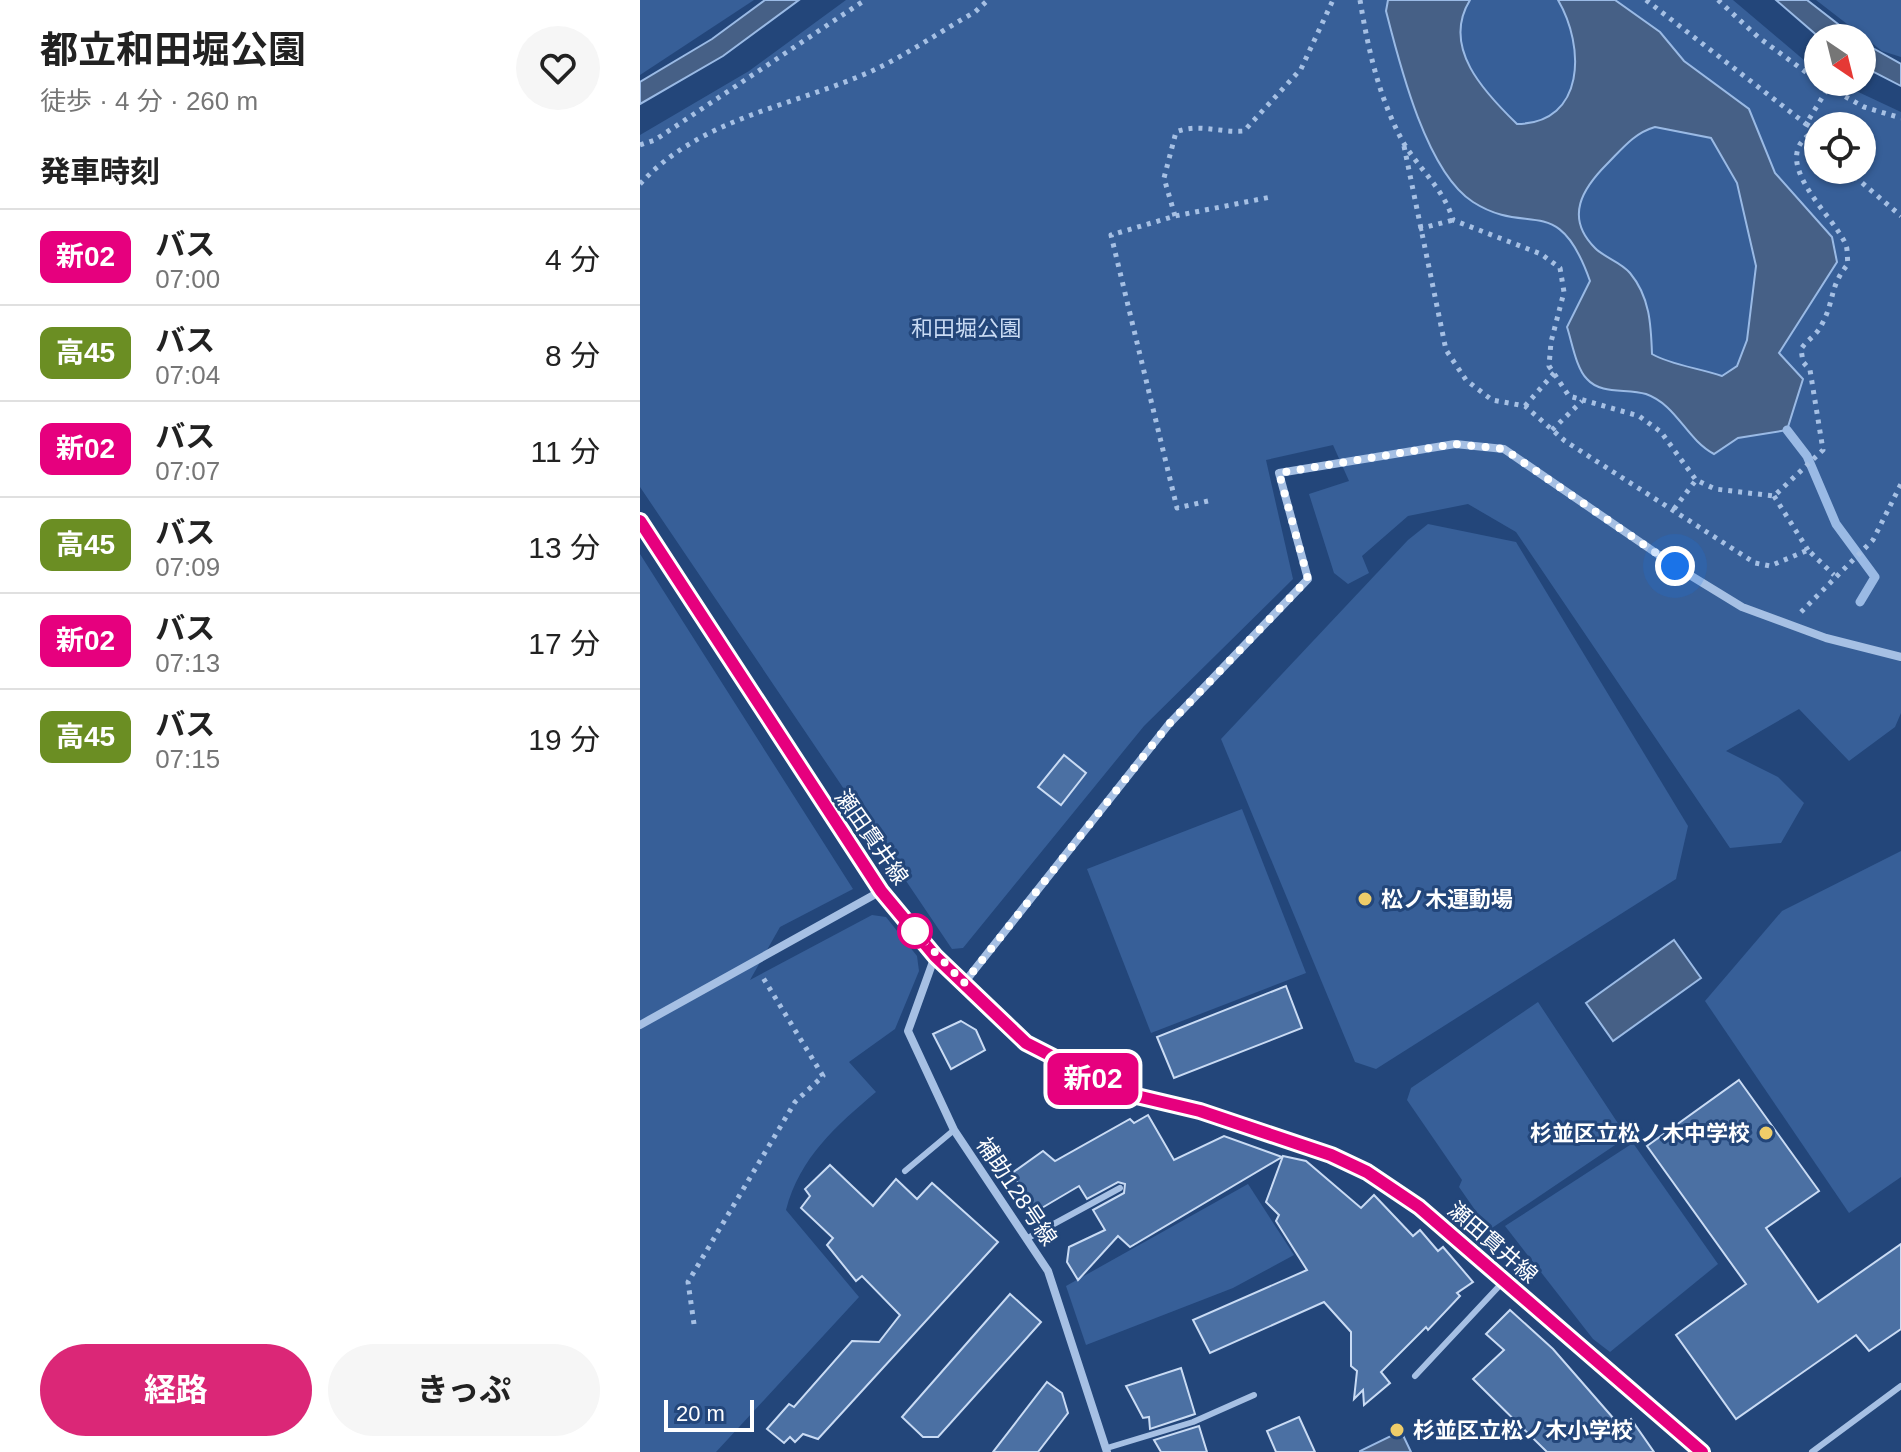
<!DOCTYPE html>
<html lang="ja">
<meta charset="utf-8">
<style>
:root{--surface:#fff;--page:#f6f6f6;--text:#222;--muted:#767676;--line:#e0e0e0;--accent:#db2777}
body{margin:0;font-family:Helvetica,"Noto Sans JP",sans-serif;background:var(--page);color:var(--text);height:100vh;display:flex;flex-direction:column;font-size:30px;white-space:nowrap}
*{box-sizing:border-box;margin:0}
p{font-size:26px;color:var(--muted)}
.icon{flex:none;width:44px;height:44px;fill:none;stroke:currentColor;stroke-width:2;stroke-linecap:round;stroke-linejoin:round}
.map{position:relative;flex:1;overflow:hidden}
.details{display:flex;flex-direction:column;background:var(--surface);width:640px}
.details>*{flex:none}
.badge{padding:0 16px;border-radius:12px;font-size:28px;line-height:52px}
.needle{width:52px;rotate:145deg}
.tools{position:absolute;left:1164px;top:24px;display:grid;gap:16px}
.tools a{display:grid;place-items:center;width:72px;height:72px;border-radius:50%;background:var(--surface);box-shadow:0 2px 6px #0004;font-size:40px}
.scale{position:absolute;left:24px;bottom:20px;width:90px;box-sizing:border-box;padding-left:8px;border:4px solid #fff;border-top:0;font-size:22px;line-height:28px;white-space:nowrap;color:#fff;-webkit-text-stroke:6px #23467a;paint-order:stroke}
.you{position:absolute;width:40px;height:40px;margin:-20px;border:6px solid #fff;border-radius:50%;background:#1a73e8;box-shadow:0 0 0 12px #1a73e833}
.map>.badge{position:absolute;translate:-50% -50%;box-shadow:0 0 0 4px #fff}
h2{padding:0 40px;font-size:30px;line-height:72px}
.round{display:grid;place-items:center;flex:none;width:84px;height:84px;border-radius:42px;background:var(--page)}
.headline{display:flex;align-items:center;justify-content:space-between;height:136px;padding:0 40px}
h1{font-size:38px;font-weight:700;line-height:60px}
.cta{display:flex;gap:16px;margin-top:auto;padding:16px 40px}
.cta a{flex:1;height:92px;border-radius:48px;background:var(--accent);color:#fff;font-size:32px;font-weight:700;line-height:92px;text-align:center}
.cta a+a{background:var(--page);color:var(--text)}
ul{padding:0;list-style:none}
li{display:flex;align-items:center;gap:24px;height:96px;padding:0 40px;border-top:2px solid var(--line)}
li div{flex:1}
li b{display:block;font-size:30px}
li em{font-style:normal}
li .badge{min-width:88px;font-weight:700;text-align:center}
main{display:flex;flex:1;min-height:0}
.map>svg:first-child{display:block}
</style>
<main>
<section class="details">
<div class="headline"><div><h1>都立和田堀公園</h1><p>徒歩 · 4 分 · 260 m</p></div><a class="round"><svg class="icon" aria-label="heart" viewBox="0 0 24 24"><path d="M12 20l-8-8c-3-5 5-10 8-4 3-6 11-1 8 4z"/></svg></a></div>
<h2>発車時刻</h2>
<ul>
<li><span class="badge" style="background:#e6007e;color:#fff">新02</span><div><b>バス</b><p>07:00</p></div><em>4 分</em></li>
<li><span class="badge" style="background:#6b8e23;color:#fff">高45</span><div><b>バス</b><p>07:04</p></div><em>8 分</em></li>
<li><span class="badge" style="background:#e6007e;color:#fff">新02</span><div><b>バス</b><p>07:07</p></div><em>11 分</em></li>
<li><span class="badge" style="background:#6b8e23;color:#fff">高45</span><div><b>バス</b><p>07:09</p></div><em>13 分</em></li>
<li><span class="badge" style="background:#e6007e;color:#fff">新02</span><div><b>バス</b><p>07:13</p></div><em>17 分</em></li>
<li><span class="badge" style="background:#6b8e23;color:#fff">高45</span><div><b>バス</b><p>07:15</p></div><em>19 分</em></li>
</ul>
<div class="cta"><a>経路</a><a>きっぷ</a></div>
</section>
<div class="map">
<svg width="1261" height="1452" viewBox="0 0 1261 1452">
<rect width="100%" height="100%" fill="#23467a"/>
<g fill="#375f98" fill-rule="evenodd">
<polygon points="0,0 114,0 0,75"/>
<path d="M 206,0 L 1093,0 L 1178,72 L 1178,82 L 1197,82 L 1261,112 L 1261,713 L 1255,727 L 1209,761 L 1159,709 L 1086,751 L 1138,777 L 1164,803 L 1141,843 L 1090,848 L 876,532 L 828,504 L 768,516 L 722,556 L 729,573 L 708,584 L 694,573 L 669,494 L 709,481 L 693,445 L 626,460 L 653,579 L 504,726 L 323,948 L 312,949 L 0,487 L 0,135 L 109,71 ZM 1178,126 L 1222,126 L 1222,170 L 1178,170 Z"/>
<polygon points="1176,0 1261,0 1261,57 1242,51"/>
<polygon points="788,524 876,542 1048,826 1036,879 736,1069 715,1062 581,739 768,540"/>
<path d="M 0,554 L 213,889 L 140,927 L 110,980 L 232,915 L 246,917 L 277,956 L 279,971 L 255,1029 L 209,1062 L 236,1092 C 196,1126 160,1157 146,1210 L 219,1297 L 76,1452 L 0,1452 Z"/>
<polygon points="602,809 666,973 511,1033 447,869"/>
<polygon points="1261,851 1261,1177 1209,1213 1065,1001 1142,911"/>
<polygon points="898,1002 987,1137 849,1230 819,1187 822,1180 767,1100 771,1088"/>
<polygon points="993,1143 1078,1264 970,1352 953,1339 865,1226"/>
<polygon points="608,1184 654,1255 593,1288 446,1345 426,1286"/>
</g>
<g fill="#466086" stroke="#9abae5" stroke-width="2" fill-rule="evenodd">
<polygon points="125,0 159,0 83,56 0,104 0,82 72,39"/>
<path d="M 748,0 L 830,0 C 801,47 844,92 877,124 C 946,123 945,46 918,0 L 975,0 L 1020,32 L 1044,61 L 1109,109 L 1135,173 L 1192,237 L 1197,262 L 1139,353 L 1163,379 L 1147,430 L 1098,438 L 1074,454 C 1046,439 1037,405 1006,394 C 987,388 961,395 947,379 C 936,368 932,342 927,327 L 950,281 C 918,190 889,238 833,202 C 786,172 759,62 746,11 ZM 1015,127 L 1071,138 L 1097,183 L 1116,266 L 1107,340 L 1097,366 L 1082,376 C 1059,368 1031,365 1012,354 C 1011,325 1010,297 990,273 C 981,262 965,258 955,248 C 924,217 943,188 967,164 C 982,149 994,133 1015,127 Z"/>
<polygon points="1136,0 1167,0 1216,38 1180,38"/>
<polygon points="1222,42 1261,64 1261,86 1222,66"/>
<polygon points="1034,940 1061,978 973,1041 946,1003"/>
<polygon points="761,1431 771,1452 720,1452 720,1451"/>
</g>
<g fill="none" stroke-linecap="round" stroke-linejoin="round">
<polyline stroke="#9abae5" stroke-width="9" points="1147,430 1167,456 1196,524 1235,577 1220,602"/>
</g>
<g fill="#4b70a3" stroke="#c9dbf4" stroke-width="2">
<polygon points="424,755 446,773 421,805 398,787"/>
<polygon points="646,986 662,1028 534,1078 517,1037"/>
<polygon points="321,1021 336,1030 345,1050 311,1069 293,1034"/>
<polygon points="1099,1080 1179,1191 1126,1228 1178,1302 1261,1244 1261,1329 1229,1351 1216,1335 1096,1419 1036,1335 1106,1284 1007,1146"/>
<polygon points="508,1115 534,1160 584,1136 642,1157 490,1247 478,1236 438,1280 427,1262 429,1247 465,1230 453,1210 484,1193 485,1184 478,1182 447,1199 439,1186 395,1212 372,1173 403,1151 415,1161 490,1119 494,1123"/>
<polygon points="643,1156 666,1161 721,1208 734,1195 773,1236 780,1230 798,1251 803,1247 833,1282 817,1293 820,1296 788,1330 786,1327 741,1372 750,1383 724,1405 723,1390 714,1399 717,1371 711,1366 711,1332 684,1302 570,1353 553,1320 667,1270 636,1221 639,1215 626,1202"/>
<polygon points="190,1165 233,1206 256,1179 277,1199 292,1183 358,1242 178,1439 163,1434 155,1442 150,1437 144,1443 127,1429 149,1404 154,1407 212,1341 239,1342 260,1315 222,1276 216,1281 187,1245 193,1238 161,1208 170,1196 165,1189"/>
<polygon points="370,1294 401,1322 298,1437 283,1437 262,1417"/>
<polygon points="870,1310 913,1349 981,1427 991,1419 1014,1452 907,1452 833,1379 864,1350 846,1334"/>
<polygon points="541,1368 555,1414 510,1429 509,1417 503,1418 486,1386"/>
<polygon points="407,1382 422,1393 428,1413 398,1452 353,1452"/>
<polygon points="659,1417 675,1452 636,1452 627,1431"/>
<polygon points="559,1426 567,1452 521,1452 514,1440"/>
</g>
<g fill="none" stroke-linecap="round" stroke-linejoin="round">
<g stroke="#a6c0e4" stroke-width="5" stroke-dasharray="4 6" stroke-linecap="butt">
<path d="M 720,0 C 728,49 739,98 763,142 C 779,169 804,189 813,220 L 901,254 L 920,268 L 924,292 L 911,342 L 909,366 L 929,396 L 999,416 L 1021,432 L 1056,480 L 1075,489 L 1134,496 L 1183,450 L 1170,370 L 1163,362 L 1161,349 C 1167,340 1178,334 1182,324 C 1195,300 1189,287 1208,264 C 1207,259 1208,251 1206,245 C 1194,215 1122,157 1177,130"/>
<polyline points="1006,0 1166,124"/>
<polyline points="1078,0 1118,37 1178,81"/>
<polyline points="1179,82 1224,107 1261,118"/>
<polyline points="1178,131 1166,124 1188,88"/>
<polyline points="0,145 15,140 225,0"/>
<polyline points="764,146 806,350 826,380 852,400 885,406 925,441 1115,563 1130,566 1168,550 1194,575"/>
<polyline points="1207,170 1261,216"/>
<path d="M 0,184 C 61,117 155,106 234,70 C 268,54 301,31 335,12 L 348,0"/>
<path d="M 535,216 L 524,178 L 536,132 C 558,123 580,133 604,131 L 661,69 L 693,0"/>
<polyline points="779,229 813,220"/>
<polyline points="885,406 915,372"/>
<polyline points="912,430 942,401"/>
<polyline points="1134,496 1168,550"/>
<polyline points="568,501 537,508 471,235 535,216 631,197"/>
<polyline points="1034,509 1056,480"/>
<polyline points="1161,612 1233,540 1261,484"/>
<polyline points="54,1324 48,1282 155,1102 183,1076 122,976"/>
</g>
<g stroke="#a6c0e4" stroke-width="6">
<polyline points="265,1171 314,1130"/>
<polyline points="388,1238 480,1188"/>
<polyline points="775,1376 862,1283"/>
<polyline points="467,1448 553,1422 614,1395"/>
<polyline points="1172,1452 1261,1386"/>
</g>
<g stroke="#a6c0e4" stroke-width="8">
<polyline points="295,956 268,1031 314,1130 408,1271 467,1452"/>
<polyline points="324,983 529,724 668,579 639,473 815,444 864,449 1035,566 1102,607 1186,638 1261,657"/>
<polyline points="0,1025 241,891"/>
</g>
<polyline stroke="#cfdef4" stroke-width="16" points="0,521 241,891 295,956 386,1043 484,1093 560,1111 691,1155 727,1172 779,1207 1062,1452"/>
</g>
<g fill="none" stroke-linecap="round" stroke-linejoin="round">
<g stroke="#fff" stroke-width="18">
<polyline id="line" points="0,521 241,891 295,956 386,1043 484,1093 560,1111 691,1155 727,1172 779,1207 1062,1452"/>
</g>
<use href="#line" stroke="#e6007e" stroke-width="12"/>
<polyline stroke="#fff" stroke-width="8" stroke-dasharray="0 14.4" points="275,931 324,983 529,724 668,579 639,473 815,444 864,449 1035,566"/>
</g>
<g fill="#efcd69" stroke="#23467a" stroke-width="3">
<circle cx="725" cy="899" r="8"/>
<circle cx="1126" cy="1133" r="8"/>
<circle cx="757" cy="1430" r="8"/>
</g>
<circle fill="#fff" stroke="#e6007e" stroke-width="4" cx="275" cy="931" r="16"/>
<g text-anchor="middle" stroke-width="6" stroke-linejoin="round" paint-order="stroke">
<g font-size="22" fill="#c9dbf4" stroke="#23467a">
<text x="326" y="336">和田堀公園</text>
</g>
<g font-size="22" fill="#fff" stroke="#23467a">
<text transform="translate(232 837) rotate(55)" y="8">瀬田貫井線</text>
<text transform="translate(377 1191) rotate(56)" y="8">補助128号線</text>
<text transform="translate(853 1242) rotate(41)" y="8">瀬田貫井線</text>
</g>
<g font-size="22" font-weight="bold" fill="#fff" stroke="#23467a" text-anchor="start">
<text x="741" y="907">松ノ木運動場</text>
<text x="1110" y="1141" text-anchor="end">杉並区立松ノ木中学校</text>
<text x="773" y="1438">杉並区立松ノ木小学校</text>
</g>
</g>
</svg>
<div class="tools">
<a><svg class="needle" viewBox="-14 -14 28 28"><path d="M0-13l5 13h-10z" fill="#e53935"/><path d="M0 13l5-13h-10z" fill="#767676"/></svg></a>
<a><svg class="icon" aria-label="locate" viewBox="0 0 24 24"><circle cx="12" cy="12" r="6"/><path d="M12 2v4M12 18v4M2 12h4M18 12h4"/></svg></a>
</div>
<div class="scale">20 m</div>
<div class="you" style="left:1035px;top:566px"></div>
<b class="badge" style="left:453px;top:1079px;background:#e6007e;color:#fff">新02</b>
</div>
</main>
